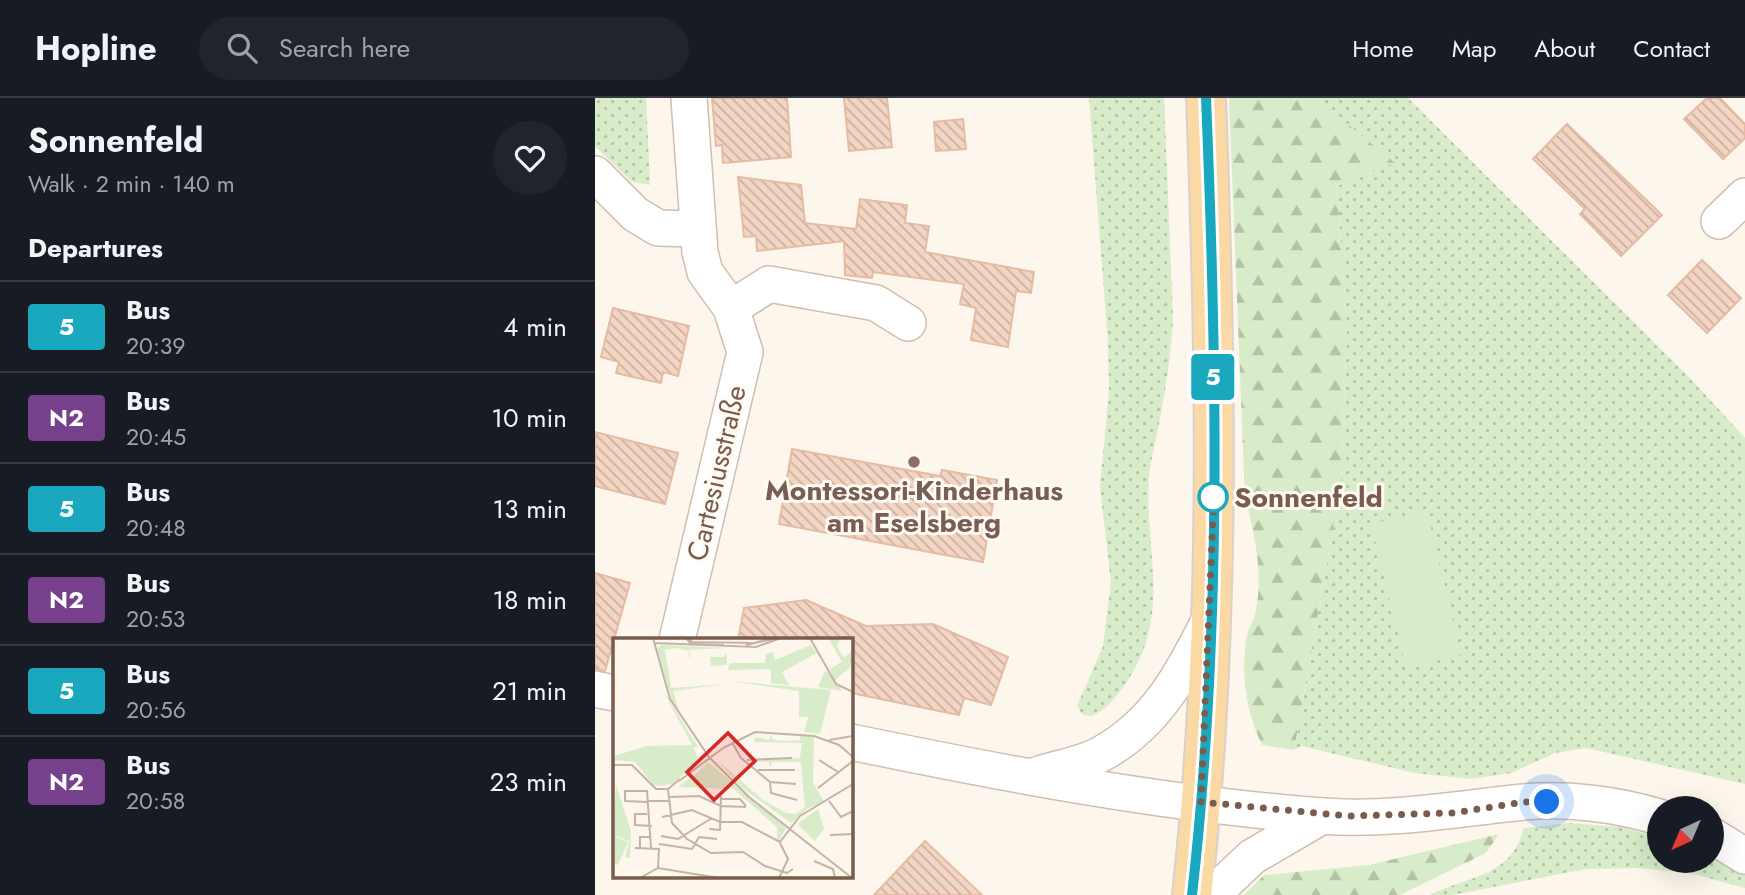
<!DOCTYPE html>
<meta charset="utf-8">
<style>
:root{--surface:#171b24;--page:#20242c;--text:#f1f3f6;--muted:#9ea1a6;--line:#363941}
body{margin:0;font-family:Jost,sans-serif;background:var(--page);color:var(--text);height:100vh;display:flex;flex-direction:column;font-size:26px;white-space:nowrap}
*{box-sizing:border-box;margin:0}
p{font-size:23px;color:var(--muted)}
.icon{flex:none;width:38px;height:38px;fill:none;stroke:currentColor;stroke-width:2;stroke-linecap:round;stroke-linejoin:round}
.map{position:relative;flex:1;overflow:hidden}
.drawer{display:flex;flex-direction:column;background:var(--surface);width:595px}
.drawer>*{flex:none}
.badge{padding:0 14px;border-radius:5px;font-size:24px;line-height:46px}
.needle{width:46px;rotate:224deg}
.buttons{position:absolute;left:1052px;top:698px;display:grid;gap:14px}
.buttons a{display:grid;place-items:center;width:77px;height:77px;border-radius:50%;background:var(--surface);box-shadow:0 7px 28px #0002;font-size:35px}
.you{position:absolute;width:35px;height:35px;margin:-18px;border:5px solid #fff;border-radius:50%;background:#1a73e8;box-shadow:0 0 0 10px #1a73e833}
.map>.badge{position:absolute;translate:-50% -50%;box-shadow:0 0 0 4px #fff}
h2{padding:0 28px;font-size:26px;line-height:63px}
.round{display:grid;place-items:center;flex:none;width:74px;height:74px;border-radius:37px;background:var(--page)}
.headline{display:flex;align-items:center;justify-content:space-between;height:119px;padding:0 28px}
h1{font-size:33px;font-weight:700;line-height:52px}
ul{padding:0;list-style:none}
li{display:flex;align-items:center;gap:21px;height:91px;padding:0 28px;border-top:2px solid var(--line)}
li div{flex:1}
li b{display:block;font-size:26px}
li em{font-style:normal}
li .badge{min-width:77px;font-weight:700;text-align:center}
header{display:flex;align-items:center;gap:42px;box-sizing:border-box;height:98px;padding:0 35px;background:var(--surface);border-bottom:2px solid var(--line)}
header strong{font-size:33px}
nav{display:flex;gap:38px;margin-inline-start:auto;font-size:24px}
.search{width:490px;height:63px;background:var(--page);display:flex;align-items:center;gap:18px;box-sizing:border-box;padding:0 24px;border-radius:38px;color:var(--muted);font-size:26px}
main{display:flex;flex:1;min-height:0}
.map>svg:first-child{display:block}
</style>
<header>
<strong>Hopline</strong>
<div class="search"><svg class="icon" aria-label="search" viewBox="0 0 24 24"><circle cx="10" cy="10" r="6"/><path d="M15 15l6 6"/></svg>Search here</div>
<nav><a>Home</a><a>Map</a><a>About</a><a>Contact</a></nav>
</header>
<main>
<section class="drawer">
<div class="headline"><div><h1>Sonnenfeld</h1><p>Walk · 2 min · 140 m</p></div><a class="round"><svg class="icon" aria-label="heart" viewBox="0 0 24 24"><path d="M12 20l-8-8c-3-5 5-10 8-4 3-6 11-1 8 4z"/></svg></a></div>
<h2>Departures</h2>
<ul>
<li><span class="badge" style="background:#1aa8be;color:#fff">5</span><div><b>Bus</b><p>20:39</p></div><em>4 min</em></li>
<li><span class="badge" style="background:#76408c;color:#fff">N2</span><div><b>Bus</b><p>20:45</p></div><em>10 min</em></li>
<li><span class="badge" style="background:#1aa8be;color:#fff">5</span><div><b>Bus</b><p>20:48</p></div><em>13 min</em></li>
<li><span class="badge" style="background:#76408c;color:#fff">N2</span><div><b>Bus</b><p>20:53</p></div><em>18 min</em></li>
<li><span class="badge" style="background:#1aa8be;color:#fff">5</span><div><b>Bus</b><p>20:56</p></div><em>21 min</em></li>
<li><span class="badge" style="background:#76408c;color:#fff">N2</span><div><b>Bus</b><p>20:58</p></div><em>23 min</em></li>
</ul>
</section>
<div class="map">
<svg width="1150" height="797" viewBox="0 0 1150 797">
<defs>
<pattern id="green-dots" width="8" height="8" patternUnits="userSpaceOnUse" patternTransform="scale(1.75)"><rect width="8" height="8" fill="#d8ecc9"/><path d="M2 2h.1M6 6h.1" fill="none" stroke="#b4c2a5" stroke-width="1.8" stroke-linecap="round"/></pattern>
<pattern id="forest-firs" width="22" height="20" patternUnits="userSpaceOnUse" patternTransform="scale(1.75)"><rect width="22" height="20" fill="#d8ecc9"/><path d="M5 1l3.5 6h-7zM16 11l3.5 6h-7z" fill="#b4c2a5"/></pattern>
<pattern id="building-back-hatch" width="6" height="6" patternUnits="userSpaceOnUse" patternTransform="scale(1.75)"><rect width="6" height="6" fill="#f3d5c3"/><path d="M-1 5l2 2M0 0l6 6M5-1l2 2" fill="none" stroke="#cab0a1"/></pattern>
</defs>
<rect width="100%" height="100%" fill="#fdf6ec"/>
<g fill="url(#green-dots)">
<polygon points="0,0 51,0 55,87 37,84 0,48"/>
<path d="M 494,0 L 569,0 L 578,220 C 576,255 571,291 564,326 C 561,343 556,360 554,378 C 549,453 578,517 531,585 C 522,598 511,613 496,618 L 487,616 L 482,608 L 508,548 L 516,485 L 505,389 L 514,293 L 513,244 Z"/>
<polygon points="721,0 813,0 1095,280 1150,340 1150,686 991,650 960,655 916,675 876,681 820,675 706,648 699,652 746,385 752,229 742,88 799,65"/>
<path d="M 973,725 L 1026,729 L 1064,740 L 1064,763 L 1116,763 L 1117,757 L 1150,771 L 1150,790 L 1095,775 L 1042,770 L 991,771 L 857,797 L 835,797 C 874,777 916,780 929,730 Z"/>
</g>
<g fill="url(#forest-firs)">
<path d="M 634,0 L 721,0 L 800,65 L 742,88 L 752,229 L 746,385 L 699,652 L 667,647 C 651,614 645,574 652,537 C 654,528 660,521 661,512 C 668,475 660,436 650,401 Z"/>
<polygon points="904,736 891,755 805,797 649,797 669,777 774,767"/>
</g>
<polygon fill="#d8ecc9" points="832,413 866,557 811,570 776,426"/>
<g fill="url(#building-back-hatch)" stroke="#e6bba3" stroke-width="2">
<polygon points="117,0 192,0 196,59 128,65 127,47 121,48"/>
<polygon points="249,0 292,0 297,49 254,53"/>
<polygon points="1112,0 1125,0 1150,26 1150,40 1128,61 1089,21"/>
<polygon points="368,21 371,51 341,53 339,24"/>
<polygon points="972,26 1067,117 1026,158 985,116 990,111 938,61"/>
<polygon points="143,79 206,87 210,125 261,131 265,101 312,107 310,125 334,128 330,154 439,174 436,195 421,193 413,249 376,242 381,210 365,206 369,186 278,174 277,180 250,177 249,143 162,153 161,138 149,139"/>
<polygon points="1107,162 1146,200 1112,235 1073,197"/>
<polygon points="18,210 94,228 83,278 68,274 66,285 42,280 21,275 24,264 6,259"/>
<polygon points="0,334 83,355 70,406 0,388"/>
<polygon points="197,351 345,378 347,372 402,382 388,464 184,426"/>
<polygon points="0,475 35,485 10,573 0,571"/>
<polygon points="211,502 271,528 338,526 413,559 396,607 369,600 364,617 256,595 256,542 143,542 149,510"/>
<polygon points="330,743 387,797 279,797"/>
</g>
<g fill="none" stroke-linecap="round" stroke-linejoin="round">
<g stroke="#d1beb0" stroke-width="38">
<g id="minor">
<polyline points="0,76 40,116 63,130 101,131"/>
<polyline points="1124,123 1150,98"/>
<polyline points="136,210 174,186 281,205 313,225"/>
<polyline points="82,542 150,254 136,210 110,174 105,154 94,0"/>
<polyline points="0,591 19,595"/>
<path d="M 256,644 C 411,676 568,706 727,718 C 795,723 861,711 928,704 C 972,700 1021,706 1064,719"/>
<path d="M 444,676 C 463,670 488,666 506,656 C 562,626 589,573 616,519"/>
<polyline points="1116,737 1150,758"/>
<polyline points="617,797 657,759 727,718"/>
</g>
</g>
<g stroke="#dad1cd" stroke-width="42">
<path id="major" d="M 597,797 C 626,533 621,265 611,0"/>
</g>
<use href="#minor" stroke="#fff" stroke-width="35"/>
<use href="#major" stroke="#fbd9a5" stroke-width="38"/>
</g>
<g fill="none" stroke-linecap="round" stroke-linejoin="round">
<g stroke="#fff" stroke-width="16">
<path id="line" d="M 597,797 C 627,533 622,265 611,0"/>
</g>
<use href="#line" stroke="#1aa8be" stroke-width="10"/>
<polyline stroke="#7a5c4d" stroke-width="7" stroke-dasharray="0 12.6" points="618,399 619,394 606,704 753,718 857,715 930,704 952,704"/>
</g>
<circle fill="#8d6e63" stroke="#fffaf3" stroke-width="2.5" cx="319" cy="364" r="7"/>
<circle fill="#fff" stroke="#1aa8be" stroke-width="3.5" cx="618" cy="399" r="14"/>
<g text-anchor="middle" stroke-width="6" stroke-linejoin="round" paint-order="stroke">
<g font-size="28" fill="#7a5c4d" stroke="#fffaf3">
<text transform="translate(121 375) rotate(-77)" y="10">Cartesiusstraße</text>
</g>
<g font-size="28" font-weight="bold" fill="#785e54" stroke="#fffaf3">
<text x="319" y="402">Montessori-Kinderhaus<tspan x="319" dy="32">am Eselsberg</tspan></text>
</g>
<g font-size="28" font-weight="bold" fill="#7a5c4d" stroke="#fffaf3" text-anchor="start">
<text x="639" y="409">Sonnenfeld</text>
</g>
</g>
<g transform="translate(18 540)">
<rect width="240" height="240" fill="#fdf6ec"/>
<path d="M 215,0 L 227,2 L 224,8 L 231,20 L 240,12 L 240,27 L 222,42 L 229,53 L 205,49 L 212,33 L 219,37 L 217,31 L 229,24 ZM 48,7 L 114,10 L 76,12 L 78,19 L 111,19 L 113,14 L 114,27 L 98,28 L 97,19 L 76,19 L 76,13 L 64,10 L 52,12 L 58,50 L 113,46 L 60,53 L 66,73 L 59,64 L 44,10 ZM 198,7 L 204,15 L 169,34 L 176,47 L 158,45 L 158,31 L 115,32 L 117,25 L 152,25 L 153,16 L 160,14 L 162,22 ZM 116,43 L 218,52 L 207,96 L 191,94 L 195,79 L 186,79 L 186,53 ZM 49,51 L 85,109 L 80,110 L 85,119 L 79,129 L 59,146 L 48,148 L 40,147 L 22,124 L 0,122 L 1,118 L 34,108 L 79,107 ZM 158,97 L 160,102 L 172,103 L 187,102 L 187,97 L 201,99 L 200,144 L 211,164 L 196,169 L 178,185 L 128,149 L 103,121 L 150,162 L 173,175 L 183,176 L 192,169 L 188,124 L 160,124 L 156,129 L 156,124 L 142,123 L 142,127 L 137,122 L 187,120 L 189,105 L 141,104 L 142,99 L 157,102 ZM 95,124 L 119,151 L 65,149 L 85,134 ZM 3,147 L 18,193 L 17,220 L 12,220 L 16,203 L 0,197 ZM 205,171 L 211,191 L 202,203 L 184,186 Z" fill="#d8ecc9"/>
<path d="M 191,119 L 196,122 L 196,144 L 204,158 L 197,170 L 192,168 ZM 95,124 L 173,190 L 167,201 L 164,203 L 164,189 L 117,148 L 111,148 Z" fill="#d8ecc9"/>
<path d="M 0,198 L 15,204 L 5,227 L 0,225 Z" fill="#d8ecc9"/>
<path fill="none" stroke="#c5b3a7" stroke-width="2" d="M 40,0 L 57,61 L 96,119 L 136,159 L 239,240M 73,0 L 78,6 L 111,7M 75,0 L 79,4 L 141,5 L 160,0M 197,0 L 223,46 L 240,54M 42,5 L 143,9 L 168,0M 133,7 L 165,0M 216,102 L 240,98M 119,104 L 128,120 L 157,144 L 183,146M 134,122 L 179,120M 206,122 L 225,134M 0,127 L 19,127 L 43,151 L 55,151 L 67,141M 145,132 L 182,132M 66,143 L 110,110 L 142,94 L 201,98 L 226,107 L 240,119M 157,144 L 158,155 L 184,162M 205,150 L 240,123M 55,151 L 59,185 L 74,201 L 98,215 L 130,214 L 152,228 L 174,235 L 180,231M 57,159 L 86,158 L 108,168 L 133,169M 108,161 L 127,161 L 133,168M 34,163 L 57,163M 216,163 L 228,179 L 240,173M 34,164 L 12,163 L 12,153 L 34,153 L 38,210M 34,176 L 22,176 L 22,187 L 39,188M 49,179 L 79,172 L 107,184 L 129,184 L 167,204M 96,191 L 107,192 L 108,158M 217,197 L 240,196M 48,198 L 65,201 L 99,180M 167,204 L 187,178 L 240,146M 46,206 L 79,211 L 86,199 L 104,201M 22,210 L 46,211 L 45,230M 27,210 L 27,199 L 38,199M 201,223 L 220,231 L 222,240M 27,240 L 45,230 L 106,240M 166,240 L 175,221 L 167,205"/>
<path fill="#d62828" fill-opacity="0.15" stroke="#d62828" stroke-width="3.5" d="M 115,95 L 142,123 L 101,162 L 74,134 Z"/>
<rect width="240" height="240" fill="none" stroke="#7a5c4d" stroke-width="3.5"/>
</g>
</svg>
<div class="buttons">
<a><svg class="needle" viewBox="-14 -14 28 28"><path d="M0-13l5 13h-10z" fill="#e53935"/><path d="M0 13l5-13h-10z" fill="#9ea1a6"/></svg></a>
</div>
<div class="you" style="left:952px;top:704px"></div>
<b class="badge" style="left:618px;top:279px;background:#1aa8be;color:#fff">5</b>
</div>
</main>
